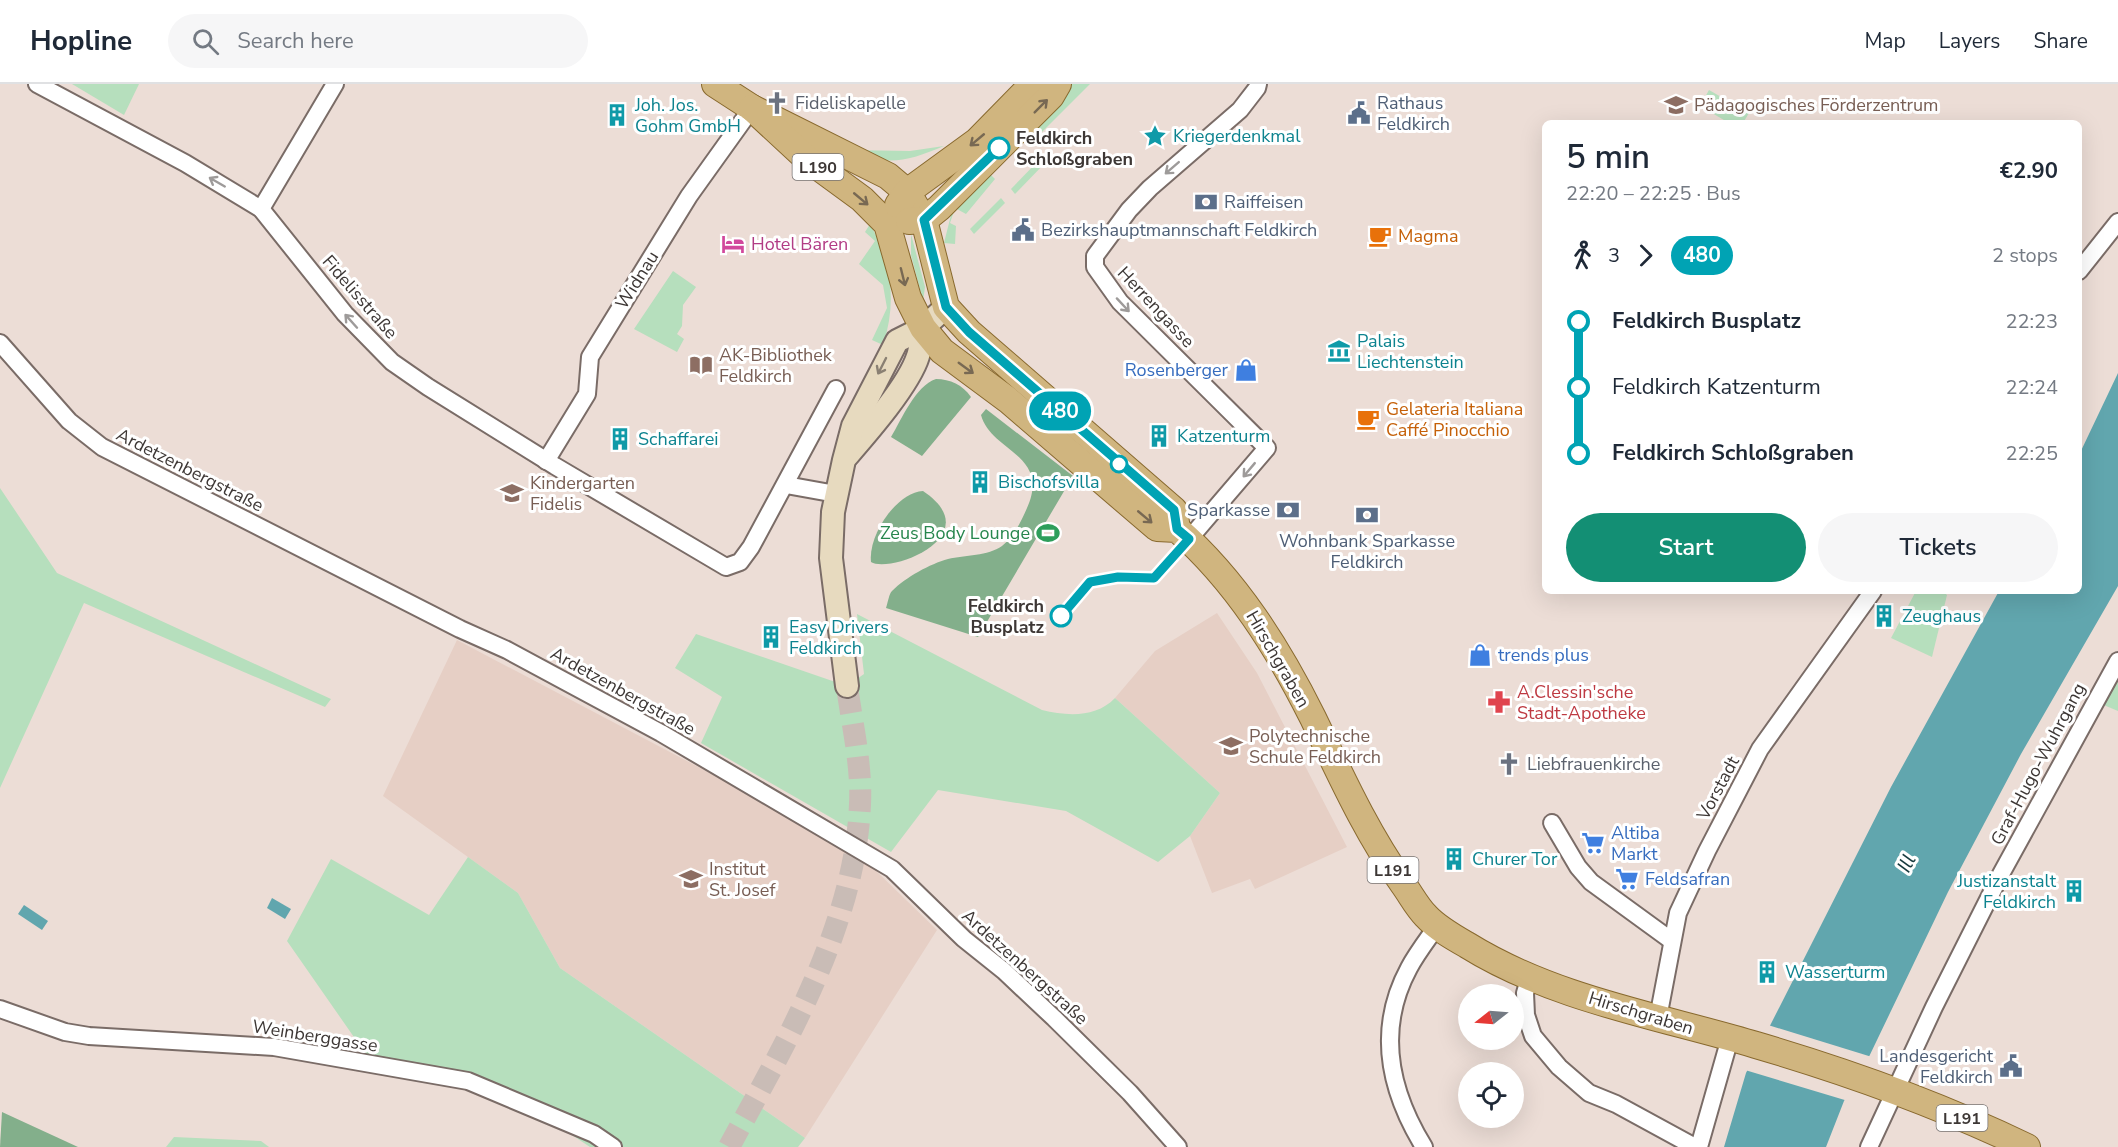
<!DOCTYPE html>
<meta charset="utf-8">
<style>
:root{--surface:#fff;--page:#f6f6f7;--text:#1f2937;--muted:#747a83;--line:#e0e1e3;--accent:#138f74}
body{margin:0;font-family:"Nunito Sans",sans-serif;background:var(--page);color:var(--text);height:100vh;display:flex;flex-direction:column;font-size:22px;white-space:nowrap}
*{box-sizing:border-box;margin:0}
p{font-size:20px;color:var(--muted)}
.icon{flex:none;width:33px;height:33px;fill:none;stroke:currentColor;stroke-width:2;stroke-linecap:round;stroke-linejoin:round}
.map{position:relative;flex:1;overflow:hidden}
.panel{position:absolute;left:1542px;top:36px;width:540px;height:474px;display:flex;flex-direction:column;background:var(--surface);border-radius:9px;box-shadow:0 6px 24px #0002}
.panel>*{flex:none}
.badge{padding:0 12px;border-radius:20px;font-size:21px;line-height:39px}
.needle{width:39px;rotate:253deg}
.fabs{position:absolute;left:1458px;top:900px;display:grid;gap:12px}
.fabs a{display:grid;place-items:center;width:66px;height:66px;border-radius:50%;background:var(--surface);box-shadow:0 6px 24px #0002;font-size:30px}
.map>.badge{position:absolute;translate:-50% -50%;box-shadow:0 0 0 3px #fff}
.legs{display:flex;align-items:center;gap:9px;height:66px;padding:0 24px;font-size:20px}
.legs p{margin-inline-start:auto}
.headline{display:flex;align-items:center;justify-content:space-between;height:102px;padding:0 24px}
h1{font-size:33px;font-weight:600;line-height:45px}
.cta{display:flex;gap:12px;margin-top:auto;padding:12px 24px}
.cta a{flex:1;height:69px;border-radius:36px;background:var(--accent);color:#fff;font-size:24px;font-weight:600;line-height:69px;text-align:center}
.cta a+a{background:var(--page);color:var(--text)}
ul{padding:0 24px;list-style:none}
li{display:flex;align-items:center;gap:21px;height:66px;font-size:22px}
li i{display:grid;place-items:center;width:9px;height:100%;margin:0 8px;background:currentColor}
li i::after{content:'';width:15px;height:15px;margin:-8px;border:4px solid;border-radius:50%;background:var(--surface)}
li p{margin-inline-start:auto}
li:first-child i{background:linear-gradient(#0000 50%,currentColor 0)}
li:last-child i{background:linear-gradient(currentColor 50%,#0000 0)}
header{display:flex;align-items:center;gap:36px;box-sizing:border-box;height:84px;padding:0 30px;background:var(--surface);border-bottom:2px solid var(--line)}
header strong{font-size:28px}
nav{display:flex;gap:33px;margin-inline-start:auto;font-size:21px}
.search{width:420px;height:54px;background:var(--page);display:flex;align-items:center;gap:15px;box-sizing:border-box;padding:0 21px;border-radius:33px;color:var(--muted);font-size:22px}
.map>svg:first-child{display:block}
</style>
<header>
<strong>Hopline</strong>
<div class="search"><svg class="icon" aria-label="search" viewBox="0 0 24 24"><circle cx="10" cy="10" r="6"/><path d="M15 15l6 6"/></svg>Search here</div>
<nav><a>Map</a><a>Layers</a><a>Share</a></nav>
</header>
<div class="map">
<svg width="2118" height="1063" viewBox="0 0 2118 1063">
<rect width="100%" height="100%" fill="#ecddd6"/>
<g fill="#e6cfc5">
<polygon points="1217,529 1257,589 1347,763 1255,805 1250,795 1212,809 1190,752 1220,709 1115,614 1155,567"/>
<polygon points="457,556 744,707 870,781 937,846 805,1054 560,884 518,809 383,712"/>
</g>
<g fill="#b6dfbd">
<polygon points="72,0 139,0 124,31"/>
<polygon points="1072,0 1090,0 1039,51 1030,42"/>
<polygon points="1709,6 1749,29 1743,39 1729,39 1700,22"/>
<path d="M 944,62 C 906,78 887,83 847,66 L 910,67 Z"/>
<polygon points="1041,74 1046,78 1015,110 1011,105"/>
<polygon points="987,87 995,95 966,130 955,124 950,139 956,142 955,160 944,159 953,123"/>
<polygon points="1001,114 1005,119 974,150 970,145"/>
<path d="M 870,140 C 892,178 897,219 883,261 L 872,256 L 887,224 L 883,201 L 859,180 L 875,157 L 865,148 Z"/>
<polygon points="911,150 925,203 923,217 911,171"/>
<polygon points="673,187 696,203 683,221 682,242 677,250 684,255 677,268 634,245"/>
<polygon points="0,404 57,489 331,615 325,623 84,519 0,704"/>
<polygon points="1916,507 1942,507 1947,511 1932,573 1891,554"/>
<path d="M 857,530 L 1042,626 C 1067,632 1096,634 1115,614 L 1220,709 L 1190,752 L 1158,778 L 1066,727 L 938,706 L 891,768 L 701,659 L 722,613 L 675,584 L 696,550 L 847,602 L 864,590 Z"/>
<polygon points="2118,577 2118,627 2094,617"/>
<polygon points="468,773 518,809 560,884 805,1054 798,1063 590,1063 569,1049 465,1003 379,989 287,857 331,775 429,831"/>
<polygon points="174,1053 261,1057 269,1063 166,1063"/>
</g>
<g fill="#83af8b">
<path d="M 936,295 C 950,295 963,301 971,313 L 922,372 L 891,353 C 902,335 915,302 936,295 Z"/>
<path d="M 986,325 L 1073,392 L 978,553 L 886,524 C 888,518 889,510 892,507 C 906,493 930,480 948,475 C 965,471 988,472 1002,462 C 1014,452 1021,438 1027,424 C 1051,370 991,368 981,331 Z"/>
<path d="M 923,407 C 990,452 890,490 871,478 C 868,451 896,409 923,407 Z"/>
<polygon points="2,1028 78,1063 0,1063"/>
</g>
<g fill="#61a6ae">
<polygon points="2118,289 2118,502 2021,670 1948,808 1866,979 1844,1017 1826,1063 1724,1063 1746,989 1891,703 1999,507 2079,507 2079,371"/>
<polygon points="272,814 291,825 285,835 267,824"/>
<polygon points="24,821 48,837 42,846 18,830"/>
</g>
<polygon fill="#ecddd6" points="1768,941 1872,973 1848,1017 1745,986"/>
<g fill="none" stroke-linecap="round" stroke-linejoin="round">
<path stroke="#c9bcb6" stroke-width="22" stroke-dasharray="22 11" stroke-linecap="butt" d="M 729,1063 C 786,958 855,842 860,720 C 862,682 852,640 847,602"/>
<g stroke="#7a6c67" stroke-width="20">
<g id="minor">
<polyline points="37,0 185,79 261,125 345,230 392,278 428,303 555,382 726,483 740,478 751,463 836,305"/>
<polyline points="261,125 335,0"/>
<polyline points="2079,187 2118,138"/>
<polyline points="0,259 69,337 102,363 460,545 507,566 661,649 892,785 964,855 1004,887 1054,934 1130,1009 1178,1063"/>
<polyline points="546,377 587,310 590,273 689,112 752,24"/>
<polyline points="786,401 836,410"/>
<polyline points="1189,455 1267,364 1120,218 1095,183 1095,172 1129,126 1150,104 1240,26 1257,4 1258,0"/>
<polyline points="1552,739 1578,783 1591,798 1672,857"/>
<polyline points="1530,892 1525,909 1526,931 1533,952 1559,983 1589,1009 1616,1020 1695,1063"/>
<polyline points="0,925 65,948 89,952 274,963 468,997 594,1050 613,1063"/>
<polyline points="1658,934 1678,829 1707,767 1760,665 1873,507"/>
<path d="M 1424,1063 C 1389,1006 1376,945 1409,884 C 1417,869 1428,855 1437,842"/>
<polyline points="1699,1063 1730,954"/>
<polyline points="1869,1063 1934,923 2001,790 2118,577"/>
</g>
</g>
<g stroke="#7a6c67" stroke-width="26">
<g id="secondary">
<path d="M 847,372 C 867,349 909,301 918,272 C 921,264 921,253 923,244"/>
<polyline points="847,602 831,474 833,428 844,376 853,342 897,257 923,244 946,223"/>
</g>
</g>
<g stroke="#88692e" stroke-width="28">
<g id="primary">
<polyline points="715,0 752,24 888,92 907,108 924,136 946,223 969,248 1174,426 1177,445"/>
<path d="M 752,24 L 806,74 L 862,115 L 887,140 L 908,214 L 923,244 L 942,267 L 1008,316 L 1157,444 L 1177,445 C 1236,497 1278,564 1313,634 C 1341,692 1366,748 1403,800 C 1411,811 1417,823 1426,832 C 1437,844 1453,853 1467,861 C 1554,915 1659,932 1756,961 C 1848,988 1940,1021 2027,1063"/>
<polyline points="898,121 907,108 977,57 1033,0"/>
<polyline points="909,137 924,136 939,124 1051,12 1058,0"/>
</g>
</g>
<use href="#minor" stroke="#fff" stroke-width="16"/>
<use href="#secondary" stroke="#e7dabf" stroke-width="22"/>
<use href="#primary" stroke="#d0b57f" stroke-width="26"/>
</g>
<defs><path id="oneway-shaft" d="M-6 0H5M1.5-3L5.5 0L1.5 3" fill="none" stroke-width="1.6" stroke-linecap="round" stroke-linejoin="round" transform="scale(1.5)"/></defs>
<g stroke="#786953">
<use href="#oneway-shaft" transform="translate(1041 22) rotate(-45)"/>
<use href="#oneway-shaft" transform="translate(977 56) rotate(140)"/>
<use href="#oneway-shaft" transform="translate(861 115) rotate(40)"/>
<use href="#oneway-shaft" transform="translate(903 193) rotate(76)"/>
<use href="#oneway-shaft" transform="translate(966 284) rotate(36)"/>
<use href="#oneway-shaft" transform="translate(1145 433) rotate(40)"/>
</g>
<g stroke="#9e9b9a">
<use href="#oneway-shaft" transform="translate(1172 84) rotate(139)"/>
<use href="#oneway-shaft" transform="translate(217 98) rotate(-150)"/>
<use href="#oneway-shaft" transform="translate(1123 221) rotate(47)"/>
<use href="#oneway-shaft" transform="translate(351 237) rotate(-132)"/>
<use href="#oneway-shaft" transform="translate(1249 386) rotate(130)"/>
</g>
<use stroke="#8a8073" href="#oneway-shaft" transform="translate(882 282) rotate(117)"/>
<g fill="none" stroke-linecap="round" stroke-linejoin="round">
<g stroke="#fff" stroke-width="14">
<polyline id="line-1" points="999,64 924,136 946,223 969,248 1174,426 1177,445 1189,455 1154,494 1118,493 1090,498 1061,532"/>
</g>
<use href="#line-1" stroke="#00a3b4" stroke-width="9"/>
</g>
<defs>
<g id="church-bare" transform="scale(1.8)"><path d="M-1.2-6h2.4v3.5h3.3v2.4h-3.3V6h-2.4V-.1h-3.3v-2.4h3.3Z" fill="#6b7280" stroke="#fff" stroke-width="2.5" paint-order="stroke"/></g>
<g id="school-bare" transform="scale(1.8)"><path d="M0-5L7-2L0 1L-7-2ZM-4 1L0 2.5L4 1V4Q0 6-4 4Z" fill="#8d6e63" stroke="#fff" stroke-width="2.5" paint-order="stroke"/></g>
<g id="civic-bare" transform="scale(1.8)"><path d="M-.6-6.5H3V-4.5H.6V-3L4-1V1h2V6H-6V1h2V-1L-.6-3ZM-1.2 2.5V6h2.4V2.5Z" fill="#5c6f8a" stroke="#fff" stroke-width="2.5" paint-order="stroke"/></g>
<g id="building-bare" transform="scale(1.8)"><path d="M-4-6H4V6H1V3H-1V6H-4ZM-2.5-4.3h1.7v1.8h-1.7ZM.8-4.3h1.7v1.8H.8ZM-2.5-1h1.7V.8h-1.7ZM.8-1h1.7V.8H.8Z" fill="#0f9aa8" stroke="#fff" stroke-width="2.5" paint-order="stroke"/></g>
<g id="sight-bare" transform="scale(1.8)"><path d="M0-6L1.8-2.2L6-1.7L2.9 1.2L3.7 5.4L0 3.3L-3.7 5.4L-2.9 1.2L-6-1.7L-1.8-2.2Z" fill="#0f9aa8" stroke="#fff" stroke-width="2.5" paint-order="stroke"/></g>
<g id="bank-bare" transform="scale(1.8)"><path d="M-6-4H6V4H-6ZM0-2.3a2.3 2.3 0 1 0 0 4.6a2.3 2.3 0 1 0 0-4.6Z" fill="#5c6f8a" stroke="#fff" stroke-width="2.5" paint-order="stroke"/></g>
<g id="cafe-bare" transform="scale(1.8)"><path d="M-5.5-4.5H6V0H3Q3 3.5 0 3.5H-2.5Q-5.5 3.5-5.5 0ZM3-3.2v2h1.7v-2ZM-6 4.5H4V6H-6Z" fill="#e8710a" stroke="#fff" stroke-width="2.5" paint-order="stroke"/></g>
<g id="hotel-bare" transform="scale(1.8)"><path d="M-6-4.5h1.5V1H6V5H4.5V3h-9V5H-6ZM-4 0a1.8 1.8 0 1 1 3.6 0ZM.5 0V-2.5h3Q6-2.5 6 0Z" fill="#d1479c" stroke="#fff" stroke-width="2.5" paint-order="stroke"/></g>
<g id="museum-bare" transform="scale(1.8)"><path d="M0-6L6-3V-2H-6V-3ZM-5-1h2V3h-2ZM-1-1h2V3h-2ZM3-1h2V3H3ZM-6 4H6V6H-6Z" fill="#0f9aa8" stroke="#fff" stroke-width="2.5" paint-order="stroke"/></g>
<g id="library-bare" transform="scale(1.8)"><path d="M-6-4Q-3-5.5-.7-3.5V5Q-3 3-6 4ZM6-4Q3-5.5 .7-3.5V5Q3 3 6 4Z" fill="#8d6e63" stroke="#fff" stroke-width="2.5" paint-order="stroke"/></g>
<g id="shop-bare" transform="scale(1.8)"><path d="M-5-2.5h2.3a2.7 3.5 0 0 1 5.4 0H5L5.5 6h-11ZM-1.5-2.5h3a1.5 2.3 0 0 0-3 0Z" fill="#3f7fe0" stroke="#fff" stroke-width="2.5" paint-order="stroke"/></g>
<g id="stadium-bare" transform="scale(1.8)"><path d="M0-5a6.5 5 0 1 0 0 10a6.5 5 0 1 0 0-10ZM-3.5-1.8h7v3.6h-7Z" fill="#2e9e5b" stroke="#fff" stroke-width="2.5" paint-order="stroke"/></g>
<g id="pharmacy-bare" transform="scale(1.8)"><path d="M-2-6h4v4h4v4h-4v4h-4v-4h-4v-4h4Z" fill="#e0444e" stroke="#fff" stroke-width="2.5" paint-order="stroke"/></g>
<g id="supermarket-bare" transform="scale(1.8)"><path d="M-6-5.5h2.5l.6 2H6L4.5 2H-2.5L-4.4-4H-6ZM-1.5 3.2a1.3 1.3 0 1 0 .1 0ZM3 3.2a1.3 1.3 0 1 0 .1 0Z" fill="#3f7fe0" stroke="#fff" stroke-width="2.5" paint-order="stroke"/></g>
</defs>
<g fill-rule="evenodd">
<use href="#church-bare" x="777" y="19"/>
<use href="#school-bare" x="1676" y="21"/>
<use href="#civic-bare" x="1359" y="29"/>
<use href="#building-bare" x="617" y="31"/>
<use href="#sight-bare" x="1155" y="52"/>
<use href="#bank-bare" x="1206" y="118"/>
<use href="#civic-bare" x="1023" y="146"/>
<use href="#cafe-bare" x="1380" y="152"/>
<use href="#hotel-bare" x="733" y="160"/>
<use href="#museum-bare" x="1339" y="267"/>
<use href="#library-bare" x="701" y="281"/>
<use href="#shop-bare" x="1246" y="286"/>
<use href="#cafe-bare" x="1368" y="335"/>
<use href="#building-bare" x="1159" y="352"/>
<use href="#building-bare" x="620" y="355"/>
<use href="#building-bare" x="980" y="398"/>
<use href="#school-bare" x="512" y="409"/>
<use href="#bank-bare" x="1288" y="426"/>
<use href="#bank-bare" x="1367" y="431"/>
<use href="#stadium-bare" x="1048" y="449"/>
<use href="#building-bare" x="1884" y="532"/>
<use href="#building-bare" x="771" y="553"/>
<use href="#shop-bare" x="1480" y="571"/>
<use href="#pharmacy-bare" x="1499" y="618"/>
<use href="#school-bare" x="1231" y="662"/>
<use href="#church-bare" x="1509" y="680"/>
<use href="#supermarket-bare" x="1593" y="759"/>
<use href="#building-bare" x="1454" y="775"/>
<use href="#school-bare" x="691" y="795"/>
<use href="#supermarket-bare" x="1627" y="795"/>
<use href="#building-bare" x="2074" y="807"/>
<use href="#building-bare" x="1767" y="888"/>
<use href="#civic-bare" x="2011" y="982"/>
</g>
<g fill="#fff" stroke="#00a3b4" stroke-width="3">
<circle cx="999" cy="64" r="10"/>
<circle cx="1119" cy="380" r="8"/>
<circle cx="1061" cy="532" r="10"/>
</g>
<g text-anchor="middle" stroke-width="6" stroke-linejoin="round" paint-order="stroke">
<g fill="#fff" stroke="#777372" stroke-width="1.5">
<rect x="792.5" y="70" width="51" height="26" rx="4.5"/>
<rect x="1367.5" y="773" width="51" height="26" rx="4.5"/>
<rect x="1936.5" y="1021" width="51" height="26" rx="4.5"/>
</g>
<g font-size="16" font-weight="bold" fill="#3d3735">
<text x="818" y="89">L190</text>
<text x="1393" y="792">L191</text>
<text x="1962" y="1040">L191</text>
</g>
<g font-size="18" fill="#5b616d" stroke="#fff" text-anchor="start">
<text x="795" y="25">Fideliskapelle</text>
<text x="1527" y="686">Liebfrauenkirche</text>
</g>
<g font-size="18" fill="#4e5e75" stroke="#fff" text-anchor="start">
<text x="1377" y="25">Rathaus<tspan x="1377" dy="21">Feldkirch</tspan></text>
<text x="1224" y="124">Raiffeisen</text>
<text x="1041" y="152">Bezirkshauptmannschaft Feldkirch</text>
<text x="1270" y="432" text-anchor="end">Sparkasse</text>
<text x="1367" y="463" text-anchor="middle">Wohnbank Sparkasse<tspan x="1367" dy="21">Feldkirch</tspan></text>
<text x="1993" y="978" text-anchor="end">Landesgericht<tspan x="1993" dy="21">Feldkirch</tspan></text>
</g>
<g font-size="18" fill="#0d838f" stroke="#fff" text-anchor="start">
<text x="635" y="27">Joh. Jos.<tspan x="635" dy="21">Gohm GmbH</tspan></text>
<text x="1173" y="58">Kriegerdenkmal</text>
<text x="1357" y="263">Palais<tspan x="1357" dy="21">Liechtenstein</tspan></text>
<text x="1177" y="358">Katzenturm</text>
<text x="638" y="361">Schaffarei</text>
<text x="998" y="404">Bischofsvilla</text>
<text x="1902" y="538">Zeughaus</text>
<text x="789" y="549">Easy Drivers<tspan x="789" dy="21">Feldkirch</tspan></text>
<text x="1472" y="781">Churer Tor</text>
<text x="2056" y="803" text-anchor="end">Justizanstalt<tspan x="2056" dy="21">Feldkirch</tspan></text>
<text x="1785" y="894">Wasserturm</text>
</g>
<g font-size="18" fill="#785e54" stroke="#fff" text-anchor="start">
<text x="1694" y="27">Pädagogisches Förderzentrum</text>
<text x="719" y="277">AK-Bibliothek<tspan x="719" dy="21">Feldkirch</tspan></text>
<text x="530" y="405">Kindergarten<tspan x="530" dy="21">Fidelis</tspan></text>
<text x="1249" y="658">Polytechnische<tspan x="1249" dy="21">Schule Feldkirch</tspan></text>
<text x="709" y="791">Institut<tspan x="709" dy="21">St. Josef</tspan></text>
</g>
<g font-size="18" font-weight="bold" fill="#3d3735" stroke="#fff" text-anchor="start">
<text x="1016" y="60">Feldkirch<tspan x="1016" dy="21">Schloßgraben</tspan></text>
<text x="1044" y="528" text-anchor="end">Feldkirch<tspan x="1044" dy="21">Busplatz</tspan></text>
</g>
<g font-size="18" fill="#c56008" stroke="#fff" text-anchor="start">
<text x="1398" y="158">Magma</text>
<text x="1386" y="331">Gelateria Italiana<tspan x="1386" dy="21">Caffé Pinocchio</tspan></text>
</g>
<g font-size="18" fill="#b23c85" stroke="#fff" text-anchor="start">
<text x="751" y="166">Hotel Bären</text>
</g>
<g font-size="18" fill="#3d3735" stroke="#fff">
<text transform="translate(637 196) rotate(-58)" y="6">Widnau</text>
<text transform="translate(360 213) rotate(49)" y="6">Fidelisstraße</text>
<text transform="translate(1156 223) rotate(47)" y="6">Herrengasse</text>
<text transform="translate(190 386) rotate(27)" y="6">Ardetzenbergstraße</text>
<text transform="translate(1278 575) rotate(60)" y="6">Hirschgraben</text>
<text transform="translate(623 607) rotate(29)" y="6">Ardetzenbergstraße</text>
<text transform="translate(2038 680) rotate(-62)" y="6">Graf-Hugo-Wuhrgang</text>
<text transform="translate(1718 704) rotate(-62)" y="6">Vorstadt</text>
<text transform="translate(1025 883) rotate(42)" y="6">Ardetzenbergstraße</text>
<text transform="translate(1641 929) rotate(17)" y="6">Hirschgraben</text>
<text transform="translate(315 952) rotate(9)" y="6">Weinberggasse</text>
</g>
<g font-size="18" fill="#366cbe" stroke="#fff" text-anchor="start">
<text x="1228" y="292" text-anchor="end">Rosenberger</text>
<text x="1498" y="577">trends plus</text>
<text x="1611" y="755">Altiba<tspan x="1611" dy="21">Markt</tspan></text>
<text x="1645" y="801">Feldsafran</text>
</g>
<g font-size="18" fill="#27864d" stroke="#fff" text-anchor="end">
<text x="1030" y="455">Zeus Body Lounge</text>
</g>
<g font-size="18" fill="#be3a42" stroke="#fff" text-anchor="start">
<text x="1517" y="614">A.Clessin'sche<tspan x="1517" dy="21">Stadt-Apotheke</tspan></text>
</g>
<g font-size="20" font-style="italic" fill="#173a3e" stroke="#fff">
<text transform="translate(1906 779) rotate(-63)" y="7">Ill</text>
</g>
</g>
</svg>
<div class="fabs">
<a><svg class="needle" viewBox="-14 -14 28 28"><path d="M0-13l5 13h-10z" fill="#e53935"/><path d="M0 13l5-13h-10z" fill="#747a83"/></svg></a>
<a><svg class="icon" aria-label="locate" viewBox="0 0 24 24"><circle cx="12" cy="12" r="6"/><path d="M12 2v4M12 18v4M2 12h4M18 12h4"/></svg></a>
</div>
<b class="badge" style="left:1060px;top:327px;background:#00a3b4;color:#fff">480</b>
<section class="panel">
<div class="headline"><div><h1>5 min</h1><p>22:20 – 22:25 · Bus</p></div><b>€2.90</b></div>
<div class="legs"><svg class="icon" aria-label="walk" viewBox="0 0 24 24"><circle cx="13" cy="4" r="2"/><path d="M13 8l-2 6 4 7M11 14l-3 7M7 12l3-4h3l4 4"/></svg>3<svg class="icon" aria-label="forward" viewBox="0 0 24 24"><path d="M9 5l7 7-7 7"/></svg><b class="badge" style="background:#00a3b4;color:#fff">480</b><p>2 stops</p></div>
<ul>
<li><i style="color:#00a3b4"></i><b>Feldkirch Busplatz</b><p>22:23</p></li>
<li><i style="color:#00a3b4"></i><span>Feldkirch Katzenturm</span><p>22:24</p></li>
<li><i style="color:#00a3b4"></i><b>Feldkirch Schloßgraben</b><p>22:25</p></li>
</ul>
<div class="cta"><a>Start</a><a>Tickets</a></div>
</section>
</div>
